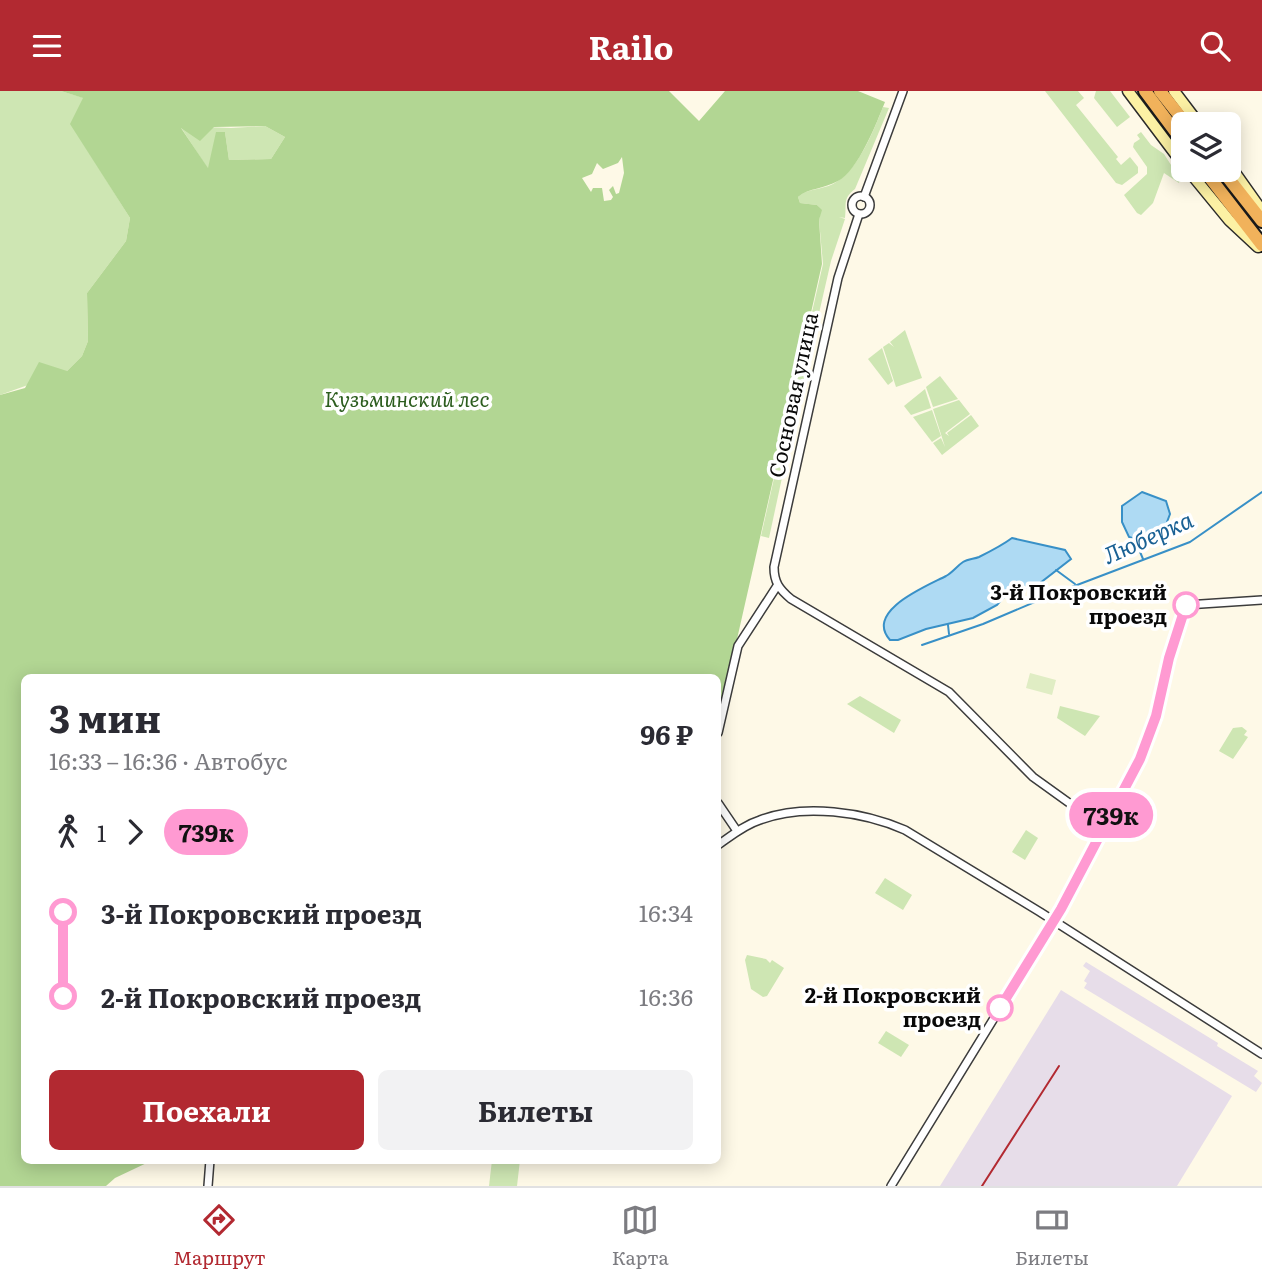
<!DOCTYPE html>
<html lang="ru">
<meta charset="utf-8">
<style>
:root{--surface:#fff;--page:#f2f2f3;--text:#2b2b33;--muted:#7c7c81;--line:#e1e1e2;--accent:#b22931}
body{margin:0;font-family:Literata,serif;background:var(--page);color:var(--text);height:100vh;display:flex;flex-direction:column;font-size:26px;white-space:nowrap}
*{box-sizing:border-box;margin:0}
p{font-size:23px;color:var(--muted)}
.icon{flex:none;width:38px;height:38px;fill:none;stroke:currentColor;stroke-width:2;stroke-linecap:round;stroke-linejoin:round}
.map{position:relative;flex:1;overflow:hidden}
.panel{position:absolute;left:21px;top:583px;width:700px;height:490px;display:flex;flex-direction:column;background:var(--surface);border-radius:10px;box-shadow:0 4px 18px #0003}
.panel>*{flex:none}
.badge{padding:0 14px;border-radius:23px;font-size:24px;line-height:46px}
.controls{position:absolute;left:1171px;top:21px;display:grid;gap:14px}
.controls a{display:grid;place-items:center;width:70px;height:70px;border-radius:10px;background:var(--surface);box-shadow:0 4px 18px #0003;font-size:35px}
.map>.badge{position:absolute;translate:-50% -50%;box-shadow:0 0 0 4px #fff}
.legs{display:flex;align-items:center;gap:10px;height:77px;padding:0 28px;font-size:23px}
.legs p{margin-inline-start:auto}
.summary{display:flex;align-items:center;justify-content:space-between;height:119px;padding:0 28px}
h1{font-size:38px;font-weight:700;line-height:52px}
.primary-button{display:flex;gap:14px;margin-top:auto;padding:14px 28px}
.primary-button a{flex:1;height:80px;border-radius:10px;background:var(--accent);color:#fff;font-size:28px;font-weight:700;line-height:80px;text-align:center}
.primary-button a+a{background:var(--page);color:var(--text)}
ul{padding:0 28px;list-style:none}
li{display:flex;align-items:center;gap:24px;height:84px;font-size:26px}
li i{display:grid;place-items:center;width:10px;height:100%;margin:0 9px;background:currentColor}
li i::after{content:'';width:18px;height:18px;margin:-9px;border:5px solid;border-radius:50%;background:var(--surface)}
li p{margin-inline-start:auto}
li:first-child i{background:linear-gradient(#0000 50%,currentColor 0)}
li:last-child i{background:linear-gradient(currentColor 50%,#0000 0)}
header{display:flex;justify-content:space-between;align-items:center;height:91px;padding:0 28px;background:var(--accent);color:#fff;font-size:32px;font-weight:700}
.dock{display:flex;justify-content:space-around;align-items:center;height:98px;border-top:2px solid var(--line);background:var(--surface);font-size:19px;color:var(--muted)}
.dock a{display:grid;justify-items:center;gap:4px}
.dock .active{color:var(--accent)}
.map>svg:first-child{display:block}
</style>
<header><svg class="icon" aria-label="menu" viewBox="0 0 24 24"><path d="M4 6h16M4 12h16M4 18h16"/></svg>Railo<svg class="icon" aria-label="search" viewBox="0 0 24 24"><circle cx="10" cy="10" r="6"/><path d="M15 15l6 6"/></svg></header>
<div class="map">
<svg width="1262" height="1095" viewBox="0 0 1262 1095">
<rect width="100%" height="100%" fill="#fef9e7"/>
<g fill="#e7dde9">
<polygon points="1086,871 1218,952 1217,955 1258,980 1254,985 1262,992 1256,1001 1084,897 1087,892 1084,890 1090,880 1083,875"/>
<polygon points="1061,899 1232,1005 1177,1095 940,1095"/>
</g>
<g fill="#cee6b3">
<polygon points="0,0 61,0 84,7 71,33 130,127 126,150 87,202 88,250 82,265 67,280 0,304"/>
<polygon points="1045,0 1078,0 1084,7 1076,14 1118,66 1116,68 1121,74 1130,66 1138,76 1138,82 1122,94 1116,92"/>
<polygon points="1096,0 1110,0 1130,26 1117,36 1094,7"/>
<path d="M 883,16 L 889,17 L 855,98 C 842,108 847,113 845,127 L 839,126 L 845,128 L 831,170 L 814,244 L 807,243 L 823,173 L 819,129 L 821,119 L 817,114 L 800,112 L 798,106 C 808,97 821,99 833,93 C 858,80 873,41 883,16 Z"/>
<polygon points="180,35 231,37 265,35 285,46 271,68 229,69 225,41 208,78"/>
<polygon points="1141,41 1151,54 1164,63 1180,88 1179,92 1164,82 1153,112 1141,124 1137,122 1124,104 1147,83 1147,76 1133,56 1134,52 1140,48 1137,44"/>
<polygon points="905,239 922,287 896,296 883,256 889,252 894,256 890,251"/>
<polygon points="807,246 813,247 792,342 785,340"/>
<polygon points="882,257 893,290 888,294 868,268"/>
<polygon points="940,285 958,308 933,316 926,296"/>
<polygon points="925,298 931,317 911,324 904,315"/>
<polygon points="959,309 970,323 945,342 949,345 947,342 971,324 979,335 942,364 933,352 941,347 945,356 933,318"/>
<polygon points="932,319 941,345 932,351 913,326"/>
<polygon points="784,343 791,345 769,447 761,445"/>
<polygon points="860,605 901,629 894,642 847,613"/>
<polygon points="1060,615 1100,625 1085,645 1057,627"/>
<polygon points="1242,636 1247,640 1244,644 1248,646 1233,668 1219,660 1233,637"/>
<polygon points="1026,739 1038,747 1025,769 1012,761"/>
<polygon points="885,787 912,804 903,819 875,802"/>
<polygon points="747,864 766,868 770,872 772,869 784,877 767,905 763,906 751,898 745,869"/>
<polygon points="886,940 909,954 901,966 878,952"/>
<polygon points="492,1069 520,1069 517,1095 489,1095"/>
</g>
<path fill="#b2d693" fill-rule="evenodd" d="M 61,0 L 669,0 L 699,30 L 725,0 L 858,0 L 885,11 C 877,31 858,80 838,90 C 824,98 808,97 798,106 L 800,112 L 817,114 L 822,119 L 819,129 L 822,173 L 718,632 L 718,586 L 24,586 L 24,1069 L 153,1069 L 115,1087 L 106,1095 L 0,1095 L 0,304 L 25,297 L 39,271 L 67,280 L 82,265 L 88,250 L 87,202 L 126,150 L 130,127 L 70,33 L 83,7 ZM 265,35 L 285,46 L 271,68 L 229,69 L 225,41 L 216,41 L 208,77 L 181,37 L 200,50 L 214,36 ZM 622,66 L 624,82 L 619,102 L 616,103 L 613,95 L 609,99 L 613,106 L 611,109 L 604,110 L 602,97 L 593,97 L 591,101 L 582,87 L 592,83 L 597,72 L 603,78 L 618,72 Z"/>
<polygon fill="#e0edc4" points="1030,582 1056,589 1052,604 1026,597"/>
<g fill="#aedaf3" stroke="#3890c7" stroke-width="2">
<polygon points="1142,401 1166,410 1170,423 1167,431 1174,439 1139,449 1129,446 1122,431 1122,415"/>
<path d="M 1012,447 L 1065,459 L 1071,468 L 1040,492 L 1009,503 L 1002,508 L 997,514 L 973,527 L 926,538 L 898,549 L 890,549 C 864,520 927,495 946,485 C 953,481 957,475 963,471 C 968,468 974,468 979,466 C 989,461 1004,453 1012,447 Z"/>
</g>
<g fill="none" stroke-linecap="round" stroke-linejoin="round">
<g stroke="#3890c7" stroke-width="2">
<polyline points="1135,449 1143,468"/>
<polyline points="1056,479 1075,493"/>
<polyline points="948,534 949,543"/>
<polyline points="922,554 983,533 1056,502 1190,451 1262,401"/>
</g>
<g stroke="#3c3c3c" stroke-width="10">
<g id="minor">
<circle cx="861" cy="114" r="9"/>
<polyline points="864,106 903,0"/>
<path d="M 859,123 L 838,187 L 774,476 C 774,491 779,498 791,508 L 949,601 L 1033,686 L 1104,737"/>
<polyline points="718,642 738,555 777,495"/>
<polyline points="718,712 737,740"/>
<path d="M 718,754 C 731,745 744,734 760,729 C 804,712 864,721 905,739 L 1040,821 L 1262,963"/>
<polyline points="208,1095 210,1069"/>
<polyline points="891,1095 1061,818 1127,694 1152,639 1169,567 1186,514 1262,509"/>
</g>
</g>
<g stroke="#2b2b2b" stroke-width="13">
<g id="secondary">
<polyline points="1128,0 1183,73"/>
<polyline points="1174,0 1199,33"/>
<polyline points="1228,72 1262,120"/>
<polyline points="1188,79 1229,129 1258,156"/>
</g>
</g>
<g stroke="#1a1a1a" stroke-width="16">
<g id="trunk">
<polyline points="1145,0 1183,51"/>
<polyline points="1160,0 1186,33"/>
<polyline points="1204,79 1262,154"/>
<polyline points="1222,79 1262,130"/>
</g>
</g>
<use href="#minor" stroke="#fff" stroke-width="7"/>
<use href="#secondary" stroke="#fcf1a4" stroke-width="10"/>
<use href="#trunk" stroke="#f1b25b" stroke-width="12"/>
<polyline stroke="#b22931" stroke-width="2" points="982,1095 1059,975"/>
</g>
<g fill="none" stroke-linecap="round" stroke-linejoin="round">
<g stroke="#fff" stroke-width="16">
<polyline id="line-1" points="1000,917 1061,818 1140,668 1156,625 1169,567 1186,514"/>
</g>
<use href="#line-1" stroke="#ff9ad2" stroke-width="10"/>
</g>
<g fill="#fff" stroke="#ff9ad2" stroke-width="3.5">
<circle cx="1186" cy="514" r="12"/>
<circle cx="1000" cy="917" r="12"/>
</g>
<g text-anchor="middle" stroke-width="7" stroke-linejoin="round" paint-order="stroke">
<g font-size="21" fill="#090909" stroke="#fff">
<text transform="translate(794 304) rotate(-78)" y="7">Сосновая улица</text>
</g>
<g font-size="21" font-style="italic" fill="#2c5d1e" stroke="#fff">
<text x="407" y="316">Кузьминский лес</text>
</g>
<g font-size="21" font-weight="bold" fill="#090909" stroke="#fff" text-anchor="end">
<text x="1167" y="509">3-й Покровский<tspan x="1167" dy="24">проезд</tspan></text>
<text x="981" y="912">2-й Покровский<tspan x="981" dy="24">проезд</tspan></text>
</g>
<g font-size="23" font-style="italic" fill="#1a6194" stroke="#fff">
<text transform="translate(1148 447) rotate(-24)" y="8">Люберка</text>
</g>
</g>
</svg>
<div class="controls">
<a><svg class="icon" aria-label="layers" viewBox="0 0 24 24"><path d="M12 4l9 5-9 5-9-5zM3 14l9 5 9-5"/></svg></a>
</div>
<b class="badge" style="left:1111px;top:724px;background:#ff9ad2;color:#111">739к</b>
<section class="panel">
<div class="summary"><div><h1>3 мин</h1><p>16:33 – 16:36 · Автобус</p></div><b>96 ₽</b></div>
<div class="legs"><svg class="icon" aria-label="walk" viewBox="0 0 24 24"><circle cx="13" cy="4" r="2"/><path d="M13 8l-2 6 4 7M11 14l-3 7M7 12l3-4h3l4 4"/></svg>1<svg class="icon" aria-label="forward" viewBox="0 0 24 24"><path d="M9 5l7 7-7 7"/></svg><b class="badge" style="background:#ff9ad2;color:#111">739к</b></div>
<ul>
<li><i style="color:#ff9ad2"></i><b>3-й Покровский проезд</b><p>16:34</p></li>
<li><i style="color:#ff9ad2"></i><b>2-й Покровский проезд</b><p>16:36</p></li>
</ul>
<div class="primary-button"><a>Поехали</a><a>Билеты</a></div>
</section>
</div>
<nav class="dock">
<a class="active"><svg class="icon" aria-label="directions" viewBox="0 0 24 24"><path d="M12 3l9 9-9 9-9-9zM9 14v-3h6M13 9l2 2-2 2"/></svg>Маршрут</a>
<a><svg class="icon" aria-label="map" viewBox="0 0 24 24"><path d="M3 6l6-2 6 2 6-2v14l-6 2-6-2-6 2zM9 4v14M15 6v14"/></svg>Карта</a>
<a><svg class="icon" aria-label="tickets" viewBox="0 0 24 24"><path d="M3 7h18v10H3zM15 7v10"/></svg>Билеты</a>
</nav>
